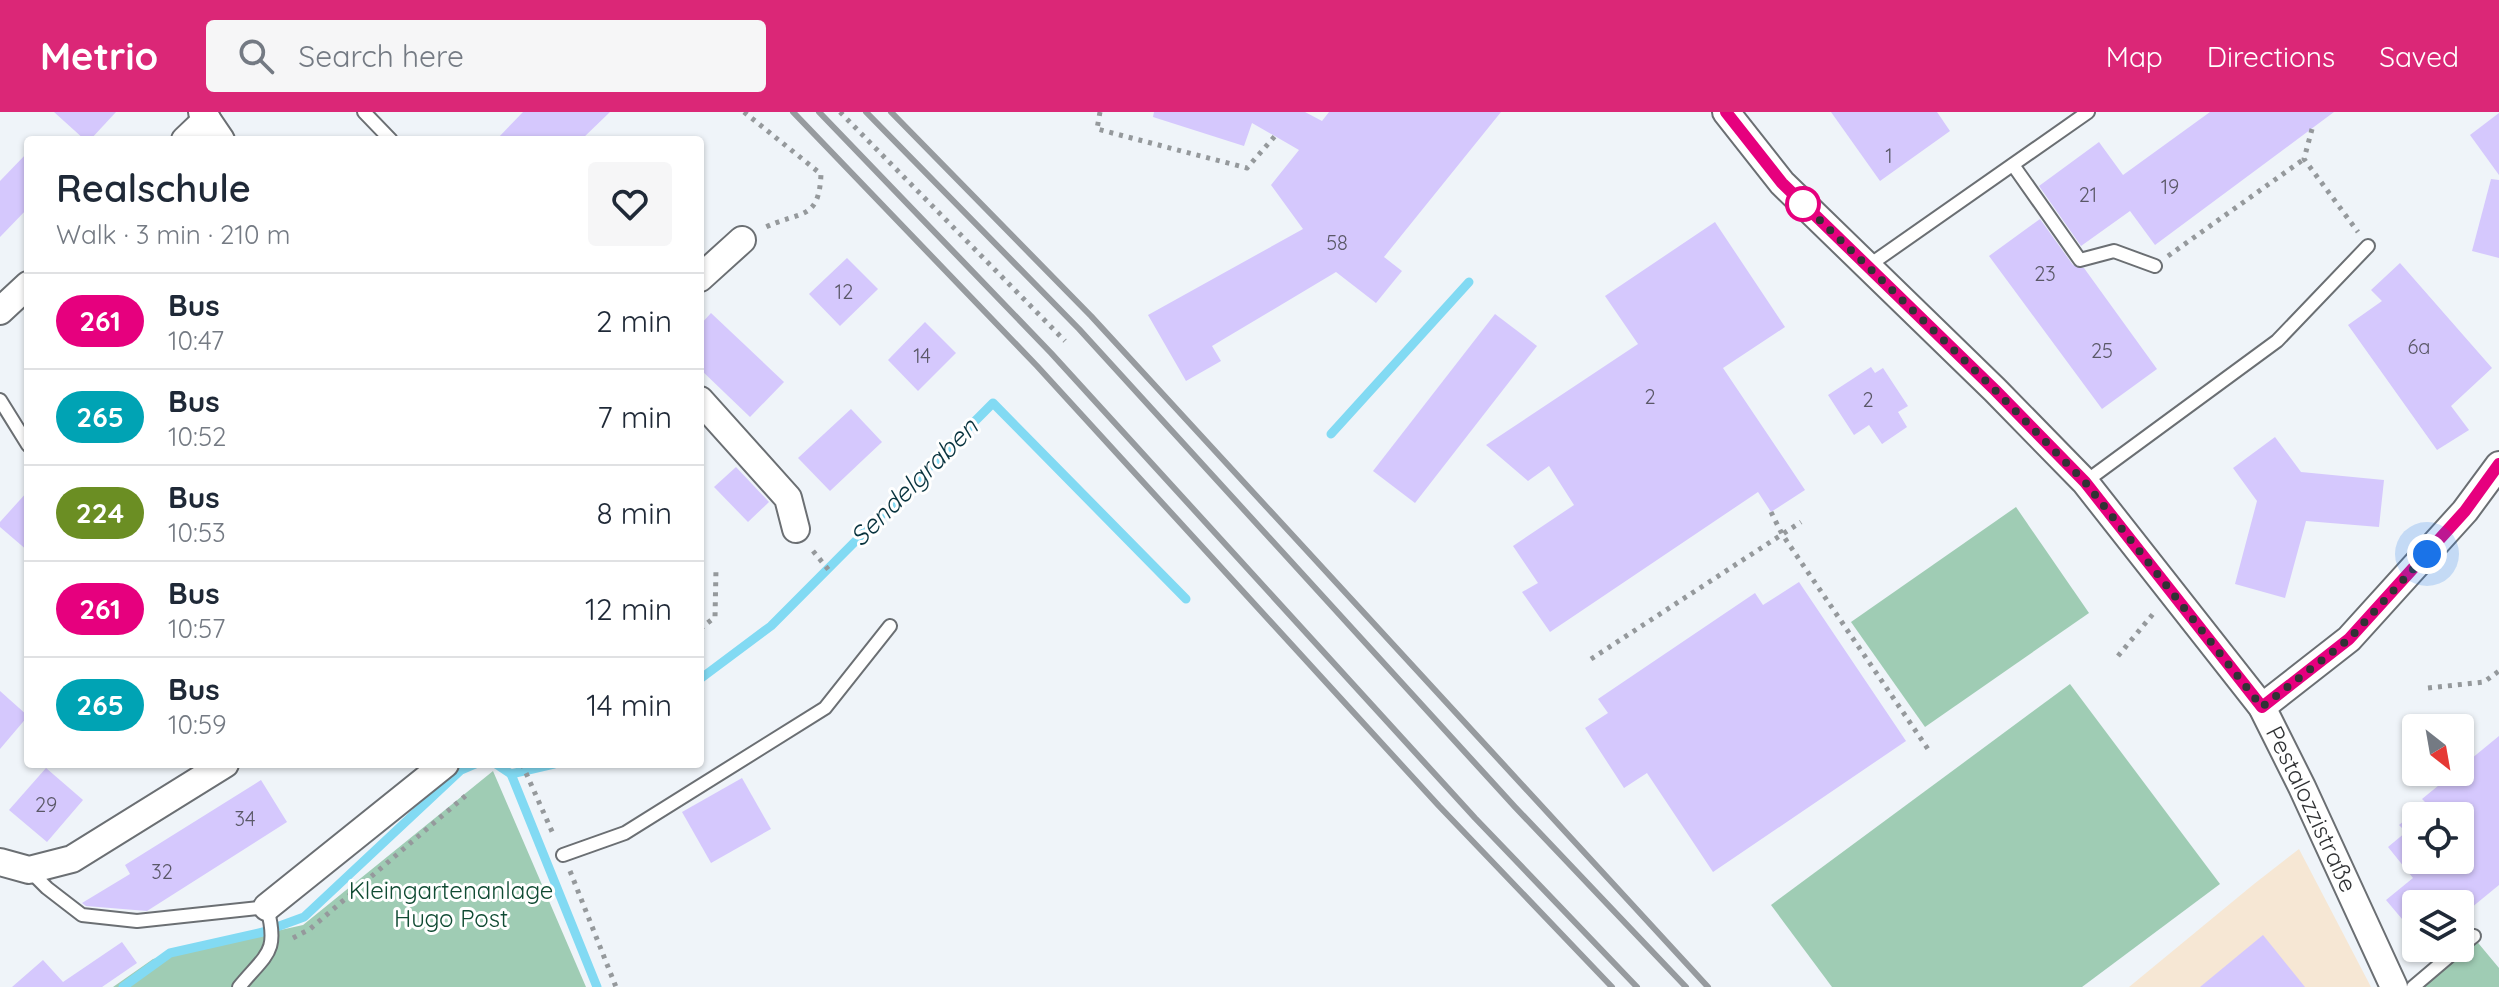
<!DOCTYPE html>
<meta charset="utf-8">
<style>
:root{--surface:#fff;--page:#f6f6f7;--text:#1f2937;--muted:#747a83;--line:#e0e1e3;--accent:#db2777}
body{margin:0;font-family:Quicksand,sans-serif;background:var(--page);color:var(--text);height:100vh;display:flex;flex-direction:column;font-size:30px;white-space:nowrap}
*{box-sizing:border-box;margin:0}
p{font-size:26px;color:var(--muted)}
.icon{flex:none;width:44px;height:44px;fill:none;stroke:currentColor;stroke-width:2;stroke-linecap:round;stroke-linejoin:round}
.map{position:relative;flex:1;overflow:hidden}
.sheet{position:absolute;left:24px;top:24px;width:680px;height:632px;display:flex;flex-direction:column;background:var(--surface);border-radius:8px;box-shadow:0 2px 6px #0004}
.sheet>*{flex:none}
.badge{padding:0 16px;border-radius:26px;font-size:28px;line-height:52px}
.needle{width:52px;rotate:149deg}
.tools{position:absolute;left:2402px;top:602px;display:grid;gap:16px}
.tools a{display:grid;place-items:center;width:72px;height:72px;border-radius:8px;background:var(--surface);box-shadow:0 2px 6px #0004;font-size:40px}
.you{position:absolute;width:40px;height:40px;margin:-20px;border:6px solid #fff;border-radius:50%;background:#1a73e8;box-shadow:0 0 0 12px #1a73e833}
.map>.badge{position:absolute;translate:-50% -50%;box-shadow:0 0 0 4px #fff}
.round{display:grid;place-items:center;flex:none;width:84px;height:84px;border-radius:8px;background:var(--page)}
.head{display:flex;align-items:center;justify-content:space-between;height:136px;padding:0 32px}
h1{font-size:38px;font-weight:600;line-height:60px}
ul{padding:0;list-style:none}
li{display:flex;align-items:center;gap:24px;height:96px;padding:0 32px;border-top:2px solid var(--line)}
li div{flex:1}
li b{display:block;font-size:30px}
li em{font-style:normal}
li .badge{min-width:88px;font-weight:700;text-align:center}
header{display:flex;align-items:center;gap:48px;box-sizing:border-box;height:112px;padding:0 40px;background:var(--accent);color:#fff}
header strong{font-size:38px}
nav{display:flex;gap:44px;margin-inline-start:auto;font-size:28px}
.search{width:560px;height:72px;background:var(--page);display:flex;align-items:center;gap:20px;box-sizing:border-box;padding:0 28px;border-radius:8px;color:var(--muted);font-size:30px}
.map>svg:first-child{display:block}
</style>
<header>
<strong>Metrio</strong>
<div class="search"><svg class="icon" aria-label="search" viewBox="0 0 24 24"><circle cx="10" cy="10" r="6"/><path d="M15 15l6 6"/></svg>Search here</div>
<nav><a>Map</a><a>Directions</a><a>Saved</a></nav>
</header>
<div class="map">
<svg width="2499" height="875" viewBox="0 0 2499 875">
<rect width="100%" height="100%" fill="#eff4f9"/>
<polygon fill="#f6e7d4" points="2299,737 2371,875 2129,875 2254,772"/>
<g fill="#9fccb4">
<polygon points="2016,395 2089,501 1925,615 1851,510"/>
<polygon points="2070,572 2220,772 2082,875 1832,875 1771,793"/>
<polygon points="493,659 586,875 113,875 153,847 303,813"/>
<polygon points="2469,820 2499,856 2499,875 2405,875 2450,836 2460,836 2460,827"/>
</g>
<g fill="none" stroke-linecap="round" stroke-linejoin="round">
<g stroke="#82daf3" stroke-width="9">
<polyline points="1331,322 1469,170"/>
<polyline points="700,567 771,514 993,291 1186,487"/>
<polyline points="496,652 511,662 554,652"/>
<polyline points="511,662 597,875"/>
<polyline points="123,875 170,841 263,820 304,805 461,658 475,652"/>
</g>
</g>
<g fill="#d5c8fd" fill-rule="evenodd">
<polygon points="54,0 116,0 90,28 85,28"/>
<polygon points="523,0 610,0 581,28 496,28"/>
<polygon points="1154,0 1305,0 1322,9 1329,0 1501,0 1384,145 1402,159 1376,191 1336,160 1212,234 1221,249 1186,269 1148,203 1303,117 1271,73 1299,38 1252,11 1244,34 1153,5"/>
<polygon points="1831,0 1937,0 1950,19 1880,69"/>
<polygon points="2210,0 2334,0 2155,133 2130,99 2081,134 2039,74 2099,30 2123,63"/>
<polygon points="2499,1 2499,63 2470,23"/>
<polygon points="28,40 28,96 0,125 0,69"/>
<polygon points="2491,67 2499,68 2499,146 2472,139"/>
<polygon points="2040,107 2073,153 2084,156 2157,257 2102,297 1989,144"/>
<polygon points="1715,110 1785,215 1723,256 1805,378 1771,400 1758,380 1550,520 1522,480 1538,471 1513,434 1574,393 1549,354 1528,369 1486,333 1638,232 1605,184"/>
<polygon points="847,146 878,177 840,214 809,182"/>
<polygon points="2400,151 2492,256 2451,294 2469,318 2437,338 2348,213 2382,189 2371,178"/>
<polygon points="711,201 784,270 750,305 700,257 700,213"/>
<polygon points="1495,202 1537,234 1415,391 1373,359"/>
<polygon points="925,210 956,241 918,279 888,248"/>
<polygon points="1871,255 1875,261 1883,256 1908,294 1898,300 1907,315 1882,332 1869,313 1854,323 1828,283"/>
<polygon points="851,297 882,330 830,379 798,346"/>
<polygon points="2275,325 2301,360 2384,368 2379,415 2306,409 2285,486 2235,472 2257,389 2233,356"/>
<polygon points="736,355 769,390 748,410 714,375"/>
<polygon points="28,379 28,439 0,415 0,410"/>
<polygon points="1799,470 1906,629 1713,760 1647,661 1624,676 1585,616 1608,601 1598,587 1755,481 1763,493"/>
<polygon points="0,579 28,604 0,637"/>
<path d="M 2499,624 L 2499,773 L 2460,805 L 2460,792 L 2416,792 L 2416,815 L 2407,804 L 2402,807 L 2386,788 L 2413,766 L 2388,735 L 2406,720 L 2399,713 L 2426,691 L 2422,687 L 2455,660 L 2460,660 L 2460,656 ZM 2416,704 L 2460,704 L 2460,748 L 2416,748 Z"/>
<polygon points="46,656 83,688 47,730 9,698"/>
<polygon points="742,666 771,717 711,751 682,700"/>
<polygon points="261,668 287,710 147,799 86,794 82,791 130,762 125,753"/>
<polygon points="2263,823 2305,875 2200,875"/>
<polygon points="122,830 137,851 102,875 12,875 43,848 63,870"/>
</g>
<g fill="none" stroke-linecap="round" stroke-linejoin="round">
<g stroke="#6b6f73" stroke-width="16">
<g id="lane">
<polyline points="364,0 391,28"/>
<polyline points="2013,53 2080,148 2114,139 2155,154"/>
<polyline points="1868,154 2088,0"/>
<polyline points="0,288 28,333"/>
<polyline points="2085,370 2277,229 2368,134"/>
<polyline points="563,743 625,721 825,596 890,514"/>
<path d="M 29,758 L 47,776 L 82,803 L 137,809 L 267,795 C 279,841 267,841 239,875"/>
<polyline points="2460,835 2474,824"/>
<polyline points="2413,875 2459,836"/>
</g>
</g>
<g stroke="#6b6f73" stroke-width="30">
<g id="street">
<polyline points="202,0 221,28"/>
<path id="s1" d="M 1726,0 L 1782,71 L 1995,278 L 2085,370 L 2262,595 L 2302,675 L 2394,875"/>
<polyline points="185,28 207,7"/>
<polyline points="700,166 742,128"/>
<polyline points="0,199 28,173"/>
<polyline points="700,288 788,386 796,417"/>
<polyline points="2262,595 2349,527 2465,399 2499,353"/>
<polyline points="0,750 29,758 72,747 225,652"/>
<polyline points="267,795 445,652"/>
</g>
</g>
<g stroke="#95999c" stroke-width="5" stroke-dasharray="4 6" stroke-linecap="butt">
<path d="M 744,0 L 821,62 C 819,110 800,98 764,116"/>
<polyline points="840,0 1065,229"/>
<polyline points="1100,0 1097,17 1247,56 1275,24"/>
<polyline points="2312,17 2304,47 2358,120"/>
<polyline points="2168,144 2304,47"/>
<polyline points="1771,400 1782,422 1930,640"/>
<polyline points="813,439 832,462"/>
<polyline points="700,517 715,505 716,457"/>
<polyline points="2118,544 2153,502"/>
<polyline points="1591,547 1801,410"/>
<polyline points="2428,576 2484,570 2499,559"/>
<polyline points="522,652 554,724"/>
<polyline points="570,759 616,875"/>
<polyline points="293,826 310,817 470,680"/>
</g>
<use href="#lane" stroke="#fff" stroke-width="12"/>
<use href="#street" stroke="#fff" stroke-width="26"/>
<g stroke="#979b9f" stroke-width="6">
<polyline points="793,0 1037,254 1439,694 1612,875"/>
<polyline points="819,0 1051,241 1475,706 1637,875"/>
<polyline points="866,0 1079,217 1515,695 1686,875"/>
<polyline points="891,0 1091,204 1708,875"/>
</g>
</g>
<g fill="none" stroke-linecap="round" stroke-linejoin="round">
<g stroke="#fff" stroke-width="18">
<polyline id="line" points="1726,0 1782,71 1995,278 2085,370 2262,595 2349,527 2465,399 2499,352"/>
</g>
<use href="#line" stroke="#e6007e" stroke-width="12"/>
<polyline stroke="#313335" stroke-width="8" stroke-dasharray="0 14.4" points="1803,92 1796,85 1995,278 2085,370 2262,595 2349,527 2427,442"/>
</g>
<circle fill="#fff" stroke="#e6007e" stroke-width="4" cx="1803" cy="92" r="16"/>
<g text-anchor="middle" stroke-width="6" stroke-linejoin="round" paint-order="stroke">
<g font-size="20" fill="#5a5867">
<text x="1889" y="51">1</text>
<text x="2170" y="82">19</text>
<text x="2088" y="90">21</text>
<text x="1337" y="138">58</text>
<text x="2045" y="169">23</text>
<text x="844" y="187">12</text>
<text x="2419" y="242">6a</text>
<text x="2102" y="246">25</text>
<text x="922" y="251">14</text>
<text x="1650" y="292">2</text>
<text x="1868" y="295">2</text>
<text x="46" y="700">29</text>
<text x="245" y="714">34</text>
<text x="162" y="767">32</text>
</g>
<g font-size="24" fill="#313335" stroke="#fff">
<text dy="8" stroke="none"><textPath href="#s1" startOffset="916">Pestalozzistraße</textPath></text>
</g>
<g font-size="24" fill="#104b33" stroke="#fff">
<text x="451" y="787">Kleingartenanlage<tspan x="451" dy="28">Hugo Post</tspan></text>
</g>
<g font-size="26" font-style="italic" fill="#08333e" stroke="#fff">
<text transform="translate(914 370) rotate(-45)" y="9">Sendelgraben</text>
</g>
</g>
</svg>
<div class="tools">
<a><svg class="needle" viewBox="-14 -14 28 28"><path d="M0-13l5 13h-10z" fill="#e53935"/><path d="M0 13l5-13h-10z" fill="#747a83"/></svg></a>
<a><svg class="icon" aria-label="locate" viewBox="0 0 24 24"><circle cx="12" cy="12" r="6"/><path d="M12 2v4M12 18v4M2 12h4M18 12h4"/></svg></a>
<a><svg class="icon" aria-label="layers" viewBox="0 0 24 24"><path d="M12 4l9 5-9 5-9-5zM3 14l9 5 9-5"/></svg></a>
</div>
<div class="you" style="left:2427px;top:442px"></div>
<section class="sheet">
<div class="head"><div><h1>Realschule</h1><p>Walk · 3 min · 210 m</p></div><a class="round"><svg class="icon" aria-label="heart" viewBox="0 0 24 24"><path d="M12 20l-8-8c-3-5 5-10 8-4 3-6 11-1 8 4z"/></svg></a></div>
<ul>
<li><span class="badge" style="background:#e6007e;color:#fff">261</span><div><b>Bus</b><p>10:47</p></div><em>2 min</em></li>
<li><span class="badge" style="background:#00a3b4;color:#fff">265</span><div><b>Bus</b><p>10:52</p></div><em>7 min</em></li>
<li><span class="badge" style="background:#6b8e23;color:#fff">224</span><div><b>Bus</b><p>10:53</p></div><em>8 min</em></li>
<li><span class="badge" style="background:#e6007e;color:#fff">261</span><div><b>Bus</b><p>10:57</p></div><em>12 min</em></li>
<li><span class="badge" style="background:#00a3b4;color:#fff">265</span><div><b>Bus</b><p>10:59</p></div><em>14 min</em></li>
</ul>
</section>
</div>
